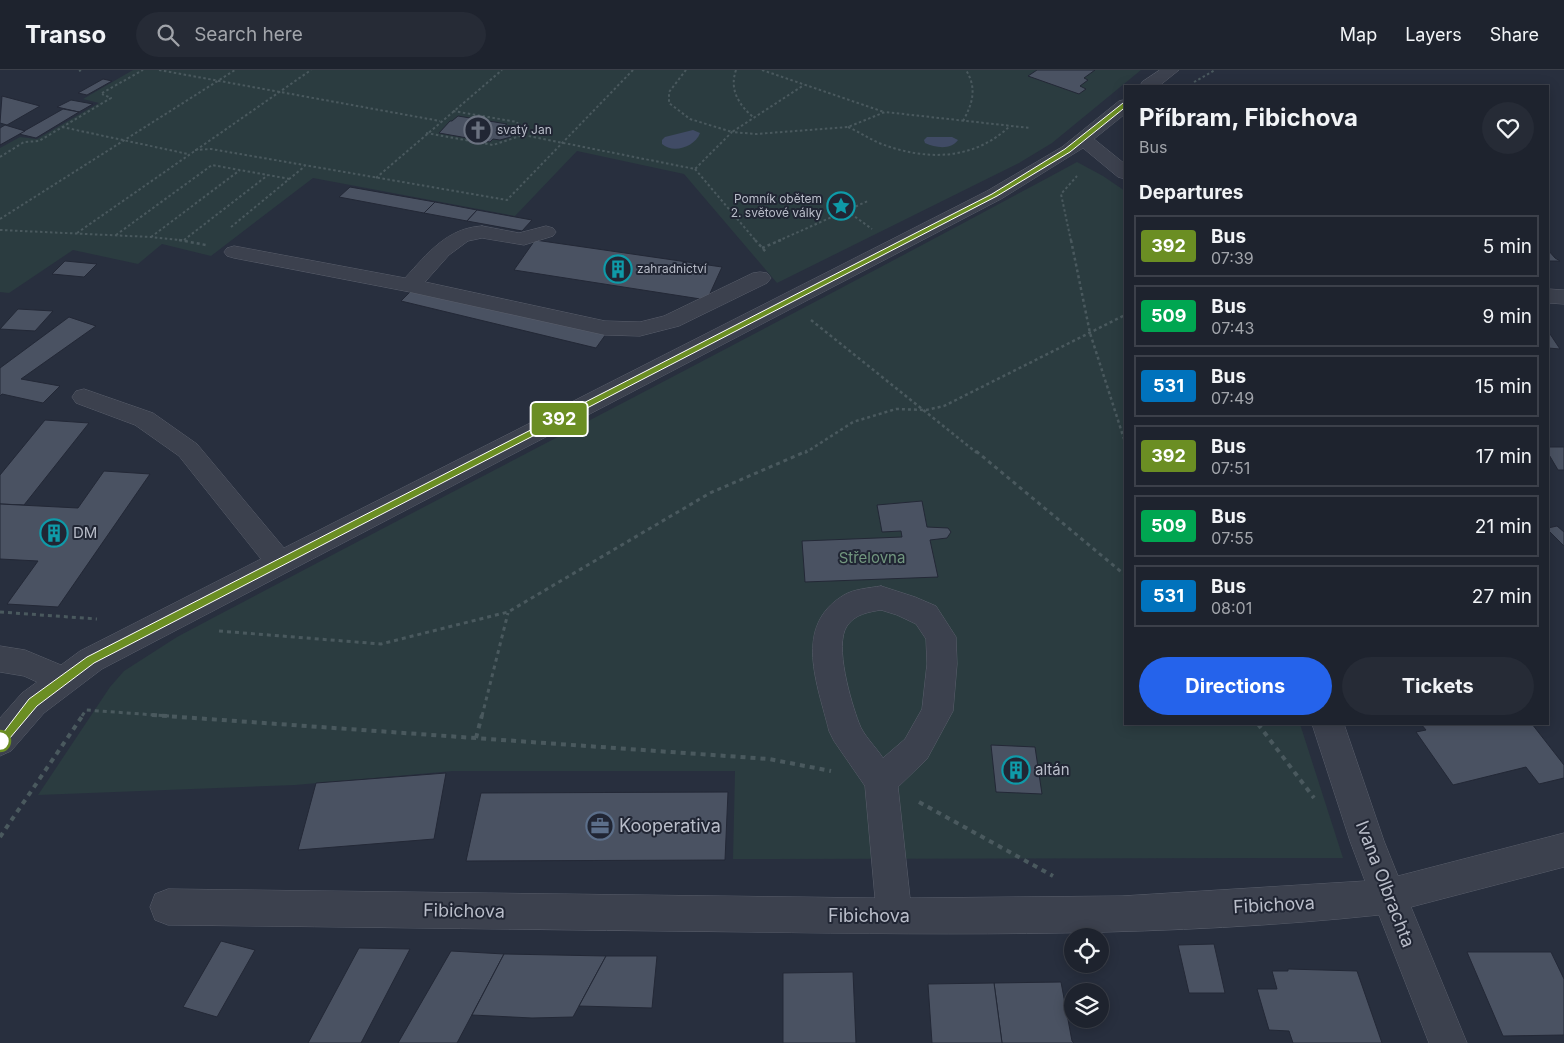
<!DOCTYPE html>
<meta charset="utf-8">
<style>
:root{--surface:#1e232e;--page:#262b36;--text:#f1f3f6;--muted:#a1a4aa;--line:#3c404a;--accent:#2563eb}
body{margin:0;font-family:Inter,sans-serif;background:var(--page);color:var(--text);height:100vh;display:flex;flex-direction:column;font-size:19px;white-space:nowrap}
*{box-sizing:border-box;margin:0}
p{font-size:16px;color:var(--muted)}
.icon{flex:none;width:28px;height:28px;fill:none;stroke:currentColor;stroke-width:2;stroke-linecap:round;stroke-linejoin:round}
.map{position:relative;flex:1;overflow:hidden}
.drawer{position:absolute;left:1124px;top:15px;width:425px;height:640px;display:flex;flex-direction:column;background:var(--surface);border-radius:0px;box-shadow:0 2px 12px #0003,0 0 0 1px var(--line)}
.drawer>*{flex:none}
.badge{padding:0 10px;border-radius:4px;font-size:18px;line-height:32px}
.fabs{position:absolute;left:1064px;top:858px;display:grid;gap:10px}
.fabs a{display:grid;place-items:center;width:45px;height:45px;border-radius:50%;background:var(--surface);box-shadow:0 2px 12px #0003,0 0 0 1px var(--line);font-size:25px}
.map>.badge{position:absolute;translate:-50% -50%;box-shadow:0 0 0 2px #fff}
h2{padding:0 15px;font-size:19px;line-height:45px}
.round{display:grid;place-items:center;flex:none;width:52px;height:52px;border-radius:26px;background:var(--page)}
.headline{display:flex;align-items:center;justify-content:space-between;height:85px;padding:0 15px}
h1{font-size:24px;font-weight:700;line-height:38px}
.primary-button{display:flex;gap:10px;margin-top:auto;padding:10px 15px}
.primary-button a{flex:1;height:58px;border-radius:30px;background:var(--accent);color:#fff;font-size:20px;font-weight:700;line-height:58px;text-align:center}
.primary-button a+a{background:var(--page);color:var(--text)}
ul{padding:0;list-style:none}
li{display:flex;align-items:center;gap:15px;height:62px;margin:0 10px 8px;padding:0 5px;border:2px solid var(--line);border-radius:0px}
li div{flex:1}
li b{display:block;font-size:19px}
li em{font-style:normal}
li .badge{min-width:55px;font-weight:700;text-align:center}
header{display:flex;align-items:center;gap:30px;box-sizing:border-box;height:70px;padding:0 25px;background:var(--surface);border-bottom:1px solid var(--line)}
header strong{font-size:24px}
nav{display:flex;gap:28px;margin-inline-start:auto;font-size:18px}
.search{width:350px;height:45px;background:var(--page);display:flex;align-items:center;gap:12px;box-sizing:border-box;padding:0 18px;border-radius:28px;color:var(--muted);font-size:19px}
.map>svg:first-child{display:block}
</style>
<header>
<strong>Transo</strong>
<div class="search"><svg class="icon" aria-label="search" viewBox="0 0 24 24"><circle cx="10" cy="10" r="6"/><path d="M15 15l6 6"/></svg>Search here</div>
<nav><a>Map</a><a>Layers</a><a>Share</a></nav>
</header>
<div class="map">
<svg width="1564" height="973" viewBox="0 0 1564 973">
<rect width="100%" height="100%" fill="#282f3e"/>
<g fill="#2b3c40">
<polygon points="133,0 1141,0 1052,73 1019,93 777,213 684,104 577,81 515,146 313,108 211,186 162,174 138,194 73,180 9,223 0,222 0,78 20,67 37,69 99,33 83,29"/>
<path d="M 1077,92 L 1103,106 L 1125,121 L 1125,654 L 1300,654 L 1343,788 L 733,789 L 735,701 L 453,701 L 295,715 L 38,725 L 110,617 L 124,601 L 177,567 C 477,408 779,253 1077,92 Z"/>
</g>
<g fill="#404b65">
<path d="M 693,60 L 700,63 C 695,77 673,84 662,74 L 662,70 L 665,67 Z"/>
<path d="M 927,67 L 952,67 L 958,70 C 951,80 936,78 925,73 L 924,70 Z"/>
</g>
<g fill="#4a5262" stroke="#232836">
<polygon points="1037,0 1095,0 1084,8 1088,10 1080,16 1086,19 1079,24 1028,6"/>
<polygon points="103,9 112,11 87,25 78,23"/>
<polygon points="2,26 40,36 7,55 0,53"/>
<polygon points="71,30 93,34 79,42 57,37"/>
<polygon points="63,39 79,42 36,68 19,64"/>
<polygon points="458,46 507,54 504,56 512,57 515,62 511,67 500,70 493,69 490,72 439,63 450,51 452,51"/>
<polygon points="5,55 25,61 0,75 0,58"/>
<polygon points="350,117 435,132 424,143 339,127"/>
<polygon points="435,132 477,140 467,151 424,143"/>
<polygon points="477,140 532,150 522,161 467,151"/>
<polygon points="535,170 722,197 707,230 514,200"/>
<polygon points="1548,180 1555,188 1560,191 1548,191"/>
<polygon points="65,191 97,194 84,207 52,204"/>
<polygon points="414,218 606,264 596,278 401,231"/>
<polygon points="18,239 53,241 35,261 0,259"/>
<polygon points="69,247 96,256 21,309 60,316 43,333 2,324 0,326 0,298"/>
<polygon points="1548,262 1550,264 1560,279 1548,278"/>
<polygon points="45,350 89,353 24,435 0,434 0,405"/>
<polygon points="1548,377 1564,377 1564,400 1558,400 1548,383"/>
<polygon points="104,401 150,404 58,537 7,534 38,491 0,489 0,434 78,438"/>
<polygon points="922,431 927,457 948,458 951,462 947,468 930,470 938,507 805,512 802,471 902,467 901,461 882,462 877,435"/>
<polygon points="1557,456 1564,462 1564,476 1548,460 1548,458"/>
<polygon points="1421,654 1532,654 1564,695 1564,708 1539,714 1526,697 1453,715 1416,662 1426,660"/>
<polygon points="991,675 1035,677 1042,724 996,722"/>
<polygon points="446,703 434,769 298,780 316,713"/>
<polygon points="728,722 725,790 466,791 481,723"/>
<polygon points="221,871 255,880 217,947 183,937"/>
<polygon points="1214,874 1225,923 1189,923 1178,875"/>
<polygon points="359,878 410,879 361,973 308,973"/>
<polygon points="451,881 504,884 457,973 398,973"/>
<polygon points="1467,882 1551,882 1564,909 1564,965 1503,966"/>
<polygon points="504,884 606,886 573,947 532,948 472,945"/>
<polygon points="606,886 657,886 652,938 579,936"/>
<polygon points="1288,899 1357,901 1382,973 1293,973 1289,961 1269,960 1257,919 1277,919 1272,901 1288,901"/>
<polygon points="853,902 856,973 783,973 783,903"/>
<polygon points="1061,912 1072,971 1074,973 1002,973 994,913"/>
<polygon points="994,913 1002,973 932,973 928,914"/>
</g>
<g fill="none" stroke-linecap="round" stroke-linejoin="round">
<g stroke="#5a5f6c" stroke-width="1">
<g id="minor">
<polygon points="1160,0 1179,0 1159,16 1140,16 1142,12"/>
<polygon points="1125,30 1125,44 1094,69 1125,94 1125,109 1118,107 1083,78 1001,129 102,599 44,643 11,681 0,686 0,648 22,623 37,612 24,606 0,602 0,576 25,580 61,595 80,581 261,489 179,386 135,355 76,333 72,327 76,321 84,319 153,343 197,374 284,478 987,121 1062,77 1119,31"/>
<path d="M 482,156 L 519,163 L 546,156 L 553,158 L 556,162 L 553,166 L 524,175 L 482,168 L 468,171 L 449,185 L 425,212 L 605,251 L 640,252 L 664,246 L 753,203 L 760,202 L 767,203 L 771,208 L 767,213 L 679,256 L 640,266 L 605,265 L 410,222 L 234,188 L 227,186 L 224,182 L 227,178 L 234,176 L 405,208 C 428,183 447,158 482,156 Z"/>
<polygon points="1548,219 1564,220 1564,234 1548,233"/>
<path d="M 881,516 L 915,527 L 936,536 L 956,567 L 957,594 L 953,641 L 927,689 L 898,717 L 910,828 L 1122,826 L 1365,811 L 1350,771 L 1312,654 L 1344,654 L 1384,771 L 1398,806 L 1564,763 L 1564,797 L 1411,837 L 1467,973 L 1429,973 L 1379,845 C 1171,867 961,865 752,862 C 558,860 363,857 168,855 L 155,850 L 150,837 L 155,824 L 168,819 L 875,828 L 865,716 L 834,671 L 829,661 C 818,615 792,556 844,525 C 854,519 869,518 881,516 ZM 881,540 L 897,545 L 916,554 L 926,569 L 927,594 L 922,639 L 905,669 L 883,688 C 876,677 863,665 859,653 C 851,632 834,575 847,556 C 855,544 869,542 881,540 Z"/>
</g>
</g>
<g stroke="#4a595e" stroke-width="2" stroke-dasharray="2.5 2.5" stroke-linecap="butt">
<polyline points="159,0 440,51"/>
<polyline points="686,0 669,22 669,33 690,49 732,62 804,15"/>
<path d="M 736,0 C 729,20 739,35 754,48"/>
<polyline points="762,0 884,42"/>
<polyline points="79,1 81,0"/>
<polyline points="1194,12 1215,0"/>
<polyline points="102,23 143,0"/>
<polyline points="453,41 517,52 523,65 695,99 732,62 756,64 848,57 885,42 1030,58"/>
<path d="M 963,51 C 973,33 977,18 966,0"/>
<polyline points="62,57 188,84"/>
<path d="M 848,57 C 859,62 868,68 879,73 C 925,91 973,91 1010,56"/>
<polyline points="426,63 493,75 523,65"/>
<polyline points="195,80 211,79 507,130 633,0"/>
<polyline points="0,87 24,72 39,71 111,28 102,24"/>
<polyline points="695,99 756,171"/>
<polyline points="376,108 502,0"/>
<polyline points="847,141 872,159"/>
<polyline points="0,149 235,0"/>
<polyline points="231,157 305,96"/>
<polyline points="0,160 151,167 188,171"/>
<polyline points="77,163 311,0"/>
<polyline points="116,165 212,95 290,109"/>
<polyline points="151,167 240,100"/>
<polyline points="184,170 268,105"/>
<polyline points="778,171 868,131"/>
<polyline points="1071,171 1061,124 1077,106"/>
</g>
<g stroke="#4a595e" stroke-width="2.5" stroke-dasharray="3 3" stroke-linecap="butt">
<polyline points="179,170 206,175"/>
<polyline points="755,170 766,182"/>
<polyline points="1071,170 1090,263 1125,372"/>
<polyline points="762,178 781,170"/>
<polyline points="811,250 977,383"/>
<polyline points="805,383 853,352 896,339 926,340 944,336 1125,245"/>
</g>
<g stroke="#4a595e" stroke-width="3" stroke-dasharray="4 4" stroke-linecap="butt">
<polyline points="976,381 1125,505"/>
<polyline points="0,542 97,549"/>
<polyline points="219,561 381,574 508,542 710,423 807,381"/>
<polyline points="82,646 86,640 169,646"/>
<polyline points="482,646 508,543"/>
</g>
<g stroke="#4a595e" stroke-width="4" stroke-dasharray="5 5" stroke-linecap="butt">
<polyline points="152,645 769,689 831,701"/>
<polyline points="1258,654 1314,728"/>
<polyline points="476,668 482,645"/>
<polyline points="919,732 1053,806"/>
<polyline points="0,767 83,645"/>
</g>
<use href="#minor" fill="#3c414e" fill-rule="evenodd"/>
</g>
<polygon fill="#6b8e23" stroke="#fff" points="1123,33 1128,35 1070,82 997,126 94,593 37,636 4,675 0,676 0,667 29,629 87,587 992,124 1065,79"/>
<defs>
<g id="church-ring" transform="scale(1.4375)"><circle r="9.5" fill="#212634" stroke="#6b7280" stroke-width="1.5"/><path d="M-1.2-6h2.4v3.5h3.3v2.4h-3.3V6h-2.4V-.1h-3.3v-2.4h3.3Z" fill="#6b7280"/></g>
<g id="sight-ring" transform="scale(1.4375)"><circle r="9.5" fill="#212634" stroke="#0f9aa8" stroke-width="1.5"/><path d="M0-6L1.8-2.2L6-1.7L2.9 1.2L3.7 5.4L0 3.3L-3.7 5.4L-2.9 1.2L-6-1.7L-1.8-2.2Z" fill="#0f9aa8"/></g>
<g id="building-ring" transform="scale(1.4375)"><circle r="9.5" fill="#212634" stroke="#0f9aa8" stroke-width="1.5"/><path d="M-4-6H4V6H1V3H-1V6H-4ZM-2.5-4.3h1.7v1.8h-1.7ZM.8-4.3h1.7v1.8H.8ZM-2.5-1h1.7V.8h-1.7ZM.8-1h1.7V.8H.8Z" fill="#0f9aa8"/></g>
<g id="office-ring" transform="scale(1.4375)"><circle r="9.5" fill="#212634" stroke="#5c6f8a" stroke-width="1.5"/><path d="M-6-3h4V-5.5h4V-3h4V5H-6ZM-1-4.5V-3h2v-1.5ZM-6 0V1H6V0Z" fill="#5c6f8a"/></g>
</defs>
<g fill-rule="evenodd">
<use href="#church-ring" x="478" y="60"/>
<use href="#sight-ring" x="841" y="136"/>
<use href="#building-ring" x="618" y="199"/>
<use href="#building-ring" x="54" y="463"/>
<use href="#building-ring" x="1016" y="700"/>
<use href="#office-ring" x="600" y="756"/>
</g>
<circle fill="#fff" stroke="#6b8e23" stroke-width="2.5" cx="0" cy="671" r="10"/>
<g text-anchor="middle" stroke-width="4" stroke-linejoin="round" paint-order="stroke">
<g font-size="12" fill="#b9bdc9" stroke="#212634" text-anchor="start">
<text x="497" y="64">svatý Jan</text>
<text x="822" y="133" text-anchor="end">Pomník obětem<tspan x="822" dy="14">2. světové války</tspan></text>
<text x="637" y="203">zahradnictví</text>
</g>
<g font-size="15" fill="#b9bdc9" stroke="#212634" text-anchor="start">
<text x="73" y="468">DM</text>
<text x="1035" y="705">altán</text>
</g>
<g font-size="15" fill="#72977f" stroke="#212634">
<text x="872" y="493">Střelovna</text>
</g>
<g font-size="18" fill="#b9bdc9" stroke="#212634" text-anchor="start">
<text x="619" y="762">Kooperativa</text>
</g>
<g font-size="18" fill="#b9bdc9" stroke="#212634">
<text transform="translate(1385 814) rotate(69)" y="6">Ivana Olbrachta</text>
<text transform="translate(1274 835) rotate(-3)" y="6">Fibichova</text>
<text transform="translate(464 841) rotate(1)" y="6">Fibichova</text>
<text x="869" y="852">Fibichova</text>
</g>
</g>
</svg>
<div class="fabs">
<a><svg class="icon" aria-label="locate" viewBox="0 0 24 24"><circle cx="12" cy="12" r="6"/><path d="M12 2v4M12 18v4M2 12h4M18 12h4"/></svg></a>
<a><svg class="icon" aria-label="layers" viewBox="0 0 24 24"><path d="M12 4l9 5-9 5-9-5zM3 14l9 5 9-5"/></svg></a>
</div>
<b class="badge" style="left:559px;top:349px;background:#6b8e23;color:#fff">392</b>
<section class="drawer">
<div class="headline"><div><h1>Příbram, Fibichova</h1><p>Bus</p></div><a class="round"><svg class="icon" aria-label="heart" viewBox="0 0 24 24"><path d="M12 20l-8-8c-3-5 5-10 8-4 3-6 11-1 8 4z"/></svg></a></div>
<h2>Departures</h2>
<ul>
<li><span class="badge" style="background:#6b8e23;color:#fff">392</span><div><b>Bus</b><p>07:39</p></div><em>5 min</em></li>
<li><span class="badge" style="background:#00a651;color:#fff">509</span><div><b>Bus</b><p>07:43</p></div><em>9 min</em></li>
<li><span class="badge" style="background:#0072bc;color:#fff">531</span><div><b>Bus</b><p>07:49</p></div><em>15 min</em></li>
<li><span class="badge" style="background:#6b8e23;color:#fff">392</span><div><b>Bus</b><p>07:51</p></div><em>17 min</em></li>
<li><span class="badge" style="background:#00a651;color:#fff">509</span><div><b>Bus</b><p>07:55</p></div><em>21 min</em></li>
<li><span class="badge" style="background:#0072bc;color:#fff">531</span><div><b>Bus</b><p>08:01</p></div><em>27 min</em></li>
</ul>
<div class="primary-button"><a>Directions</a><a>Tickets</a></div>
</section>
</div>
